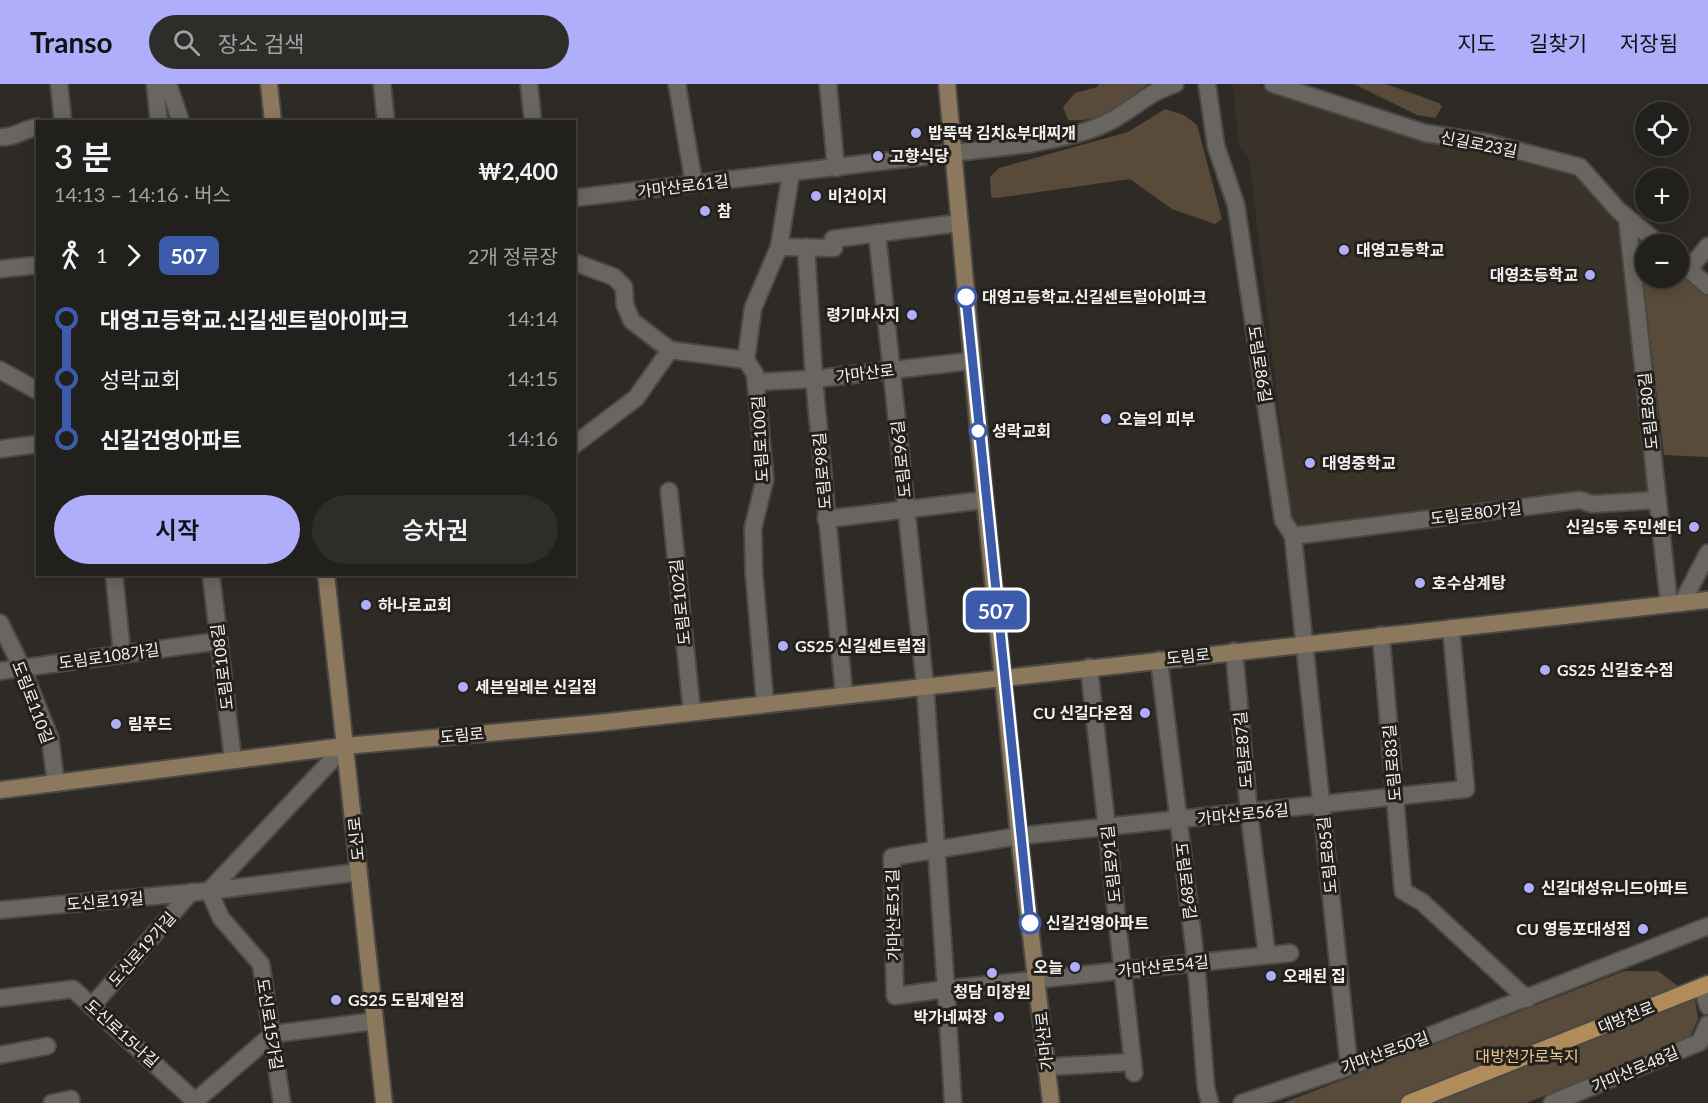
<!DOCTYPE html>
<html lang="ko">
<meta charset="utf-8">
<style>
:root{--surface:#22201d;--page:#2e2d2a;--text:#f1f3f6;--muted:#a2a3a4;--line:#3f3e3b;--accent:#afaefa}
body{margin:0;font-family:Lato,"Noto Sans KR",sans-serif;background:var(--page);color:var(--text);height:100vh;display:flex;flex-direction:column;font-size:22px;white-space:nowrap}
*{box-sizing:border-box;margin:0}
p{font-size:20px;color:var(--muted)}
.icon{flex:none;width:33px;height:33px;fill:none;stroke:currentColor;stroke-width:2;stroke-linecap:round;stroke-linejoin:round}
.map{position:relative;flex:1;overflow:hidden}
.side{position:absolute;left:36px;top:36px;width:540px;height:456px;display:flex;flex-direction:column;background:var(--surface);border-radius:0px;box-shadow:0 3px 15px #0003,0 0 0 2px var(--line)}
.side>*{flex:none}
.badge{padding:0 12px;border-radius:9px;font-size:21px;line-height:39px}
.tools{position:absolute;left:1635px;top:18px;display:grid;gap:12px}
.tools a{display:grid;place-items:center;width:54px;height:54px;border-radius:50%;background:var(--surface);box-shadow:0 3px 15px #0003,0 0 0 2px var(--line);font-size:30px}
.map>.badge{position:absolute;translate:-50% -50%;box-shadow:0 0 0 3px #fff}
.legs{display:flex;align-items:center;gap:9px;height:66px;padding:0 18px;font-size:20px}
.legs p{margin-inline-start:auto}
.head{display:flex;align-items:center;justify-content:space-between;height:102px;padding:0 18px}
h1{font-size:33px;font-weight:600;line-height:45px}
.cta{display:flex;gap:12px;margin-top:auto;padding:12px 18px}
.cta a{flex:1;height:69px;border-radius:36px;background:var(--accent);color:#111;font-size:24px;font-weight:600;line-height:69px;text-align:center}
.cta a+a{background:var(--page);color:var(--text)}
ul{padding:0 18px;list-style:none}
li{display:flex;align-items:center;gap:21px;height:60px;font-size:22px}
li i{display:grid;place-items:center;width:9px;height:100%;margin:0 8px;background:currentColor}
li i::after{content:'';width:15px;height:15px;margin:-8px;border:4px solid;border-radius:50%;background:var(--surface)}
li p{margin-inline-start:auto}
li:first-child i{background:linear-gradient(#0000 50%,currentColor 0)}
li:last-child i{background:linear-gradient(currentColor 50%,#0000 0)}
header{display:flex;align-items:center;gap:36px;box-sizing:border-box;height:84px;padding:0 30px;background:var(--accent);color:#111}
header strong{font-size:28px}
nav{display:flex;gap:33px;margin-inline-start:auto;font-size:21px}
.search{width:420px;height:54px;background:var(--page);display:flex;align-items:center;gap:15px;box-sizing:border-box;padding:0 21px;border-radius:33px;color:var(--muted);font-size:22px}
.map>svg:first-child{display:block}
</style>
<header>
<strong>Transo</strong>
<div class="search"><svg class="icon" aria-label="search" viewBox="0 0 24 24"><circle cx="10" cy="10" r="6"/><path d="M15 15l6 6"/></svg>장소 검색</div>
<nav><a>지도</a><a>길찾기</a><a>저장됨</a></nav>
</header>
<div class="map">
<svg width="1708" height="1019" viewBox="0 0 1708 1019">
<rect width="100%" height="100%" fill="#2e2b27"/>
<polygon fill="#393229" points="1233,0 1256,0 1427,56 1575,91 1618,139 1649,407 1295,444 1291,433 1249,73 1239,63"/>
<g fill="#594b39">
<path d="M 1099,0 L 1148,0 C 1121,20 1104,39 1068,36 L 1063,23 L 1075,9 L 1097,3 Z"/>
<polygon points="1354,0 1386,0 1439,19 1442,23 1435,34 1417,31"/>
<polygon points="1165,25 1184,31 1197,41 1222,135 1215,140 1172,125 1130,95 997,114 991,113 990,93 999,84 1128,48"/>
<polygon points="1638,154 1648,160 1646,160 1646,194 1678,194 1679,179 1708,205 1708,373 1664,371"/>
<polygon points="1624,887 1658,887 1695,915 1698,935 1689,955 1526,1019 1283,1019"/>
</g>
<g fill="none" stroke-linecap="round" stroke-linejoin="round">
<g stroke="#4b4846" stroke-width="20">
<g id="minor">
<polyline points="59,0 63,38"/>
<polyline points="155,0 159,38"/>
<polyline points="168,0 181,38"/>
<polyline points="382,0 386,38"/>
<polyline points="529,0 533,38"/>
<polyline points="677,0 694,100"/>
<polyline points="828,0 836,84"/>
<polyline points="1207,0 1216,62 1236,121 1283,436 1293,452 1349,982"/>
<polyline points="1273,0 1425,49 1489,59 1580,83 1618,126 1659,160"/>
<path d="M 0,53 C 15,54 23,45 38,43"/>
<path d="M 574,114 L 1029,60 C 1058,54 1088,50 1114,35 C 1135,23 1151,7 1175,0"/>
<polyline points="1627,134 1669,520"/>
<polyline points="877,149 925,601 946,905 1290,869"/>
<polyline points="779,163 834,164 833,155 959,139"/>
<polyline points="806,163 814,295 844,610"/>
<polyline points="1678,176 1708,202"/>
<polyline points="574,178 614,193 624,203 625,221 632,237 670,266 746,276 755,290 765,395 753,444 754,489 765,619"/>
<polyline points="0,185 38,181"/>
<polyline points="1689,185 1708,162"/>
<polyline points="746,276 753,224 779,163 791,89"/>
<polyline points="0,286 38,307"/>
<polyline points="757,298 814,295 971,277"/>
<polyline points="574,361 636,314 670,266"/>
<polyline points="0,365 38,360"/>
<polyline points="669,407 692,628"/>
<polyline points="826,435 985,416"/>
<polyline points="1293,452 1580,416 1592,420 1658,416"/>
<polyline points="114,490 122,570"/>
<polyline points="211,490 233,676"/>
<polyline points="1682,519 1708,469"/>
<polyline points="0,539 22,584 50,654 56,699"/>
<polyline points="1381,551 1403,807 1422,818 1527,915"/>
<polyline points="1234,567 1249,729 1267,871"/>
<polyline points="1159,576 1196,879 1206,1004 1210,1019"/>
<polyline points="1089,583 1134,989"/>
<polyline points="0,587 219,557"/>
<polyline points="0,826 209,807 359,788"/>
<polyline points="1702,902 1708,922"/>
<polyline points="0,914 73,905 197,1019"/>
<polyline points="92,922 191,808"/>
<polyline points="0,971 47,962"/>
<polyline points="1047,983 1133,978"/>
<polyline points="52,1019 71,1015 71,1019"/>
<polyline points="193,1019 273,950 375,937"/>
<polyline points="282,1019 261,880 221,834 209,807 345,662"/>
<polyline points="953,1019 946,905 895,912 892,773 1019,752 1466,705 1451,544"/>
<polyline points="1242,1019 1363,978 1708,842"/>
<polyline points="1552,1019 1700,958 1708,940"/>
</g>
</g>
<g stroke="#4b4846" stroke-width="20">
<g id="secondary">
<polyline points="269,0 273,38"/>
<polyline points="947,0 985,416 1019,752 1051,1019"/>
<polyline points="326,490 384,1019"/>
<polyline points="0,706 345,662 598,639 1708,516"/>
</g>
</g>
<g stroke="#4b4846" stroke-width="20">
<polyline id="primary" points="1409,1019 1708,900"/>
</g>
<use href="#minor" stroke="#696661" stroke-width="16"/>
<use href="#secondary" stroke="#8c795d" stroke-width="16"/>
<use href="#primary" stroke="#af8c5a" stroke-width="16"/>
</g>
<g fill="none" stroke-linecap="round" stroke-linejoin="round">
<g stroke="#fff" stroke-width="14">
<polyline id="line-1" points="966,213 1030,839"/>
</g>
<use href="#line-1" stroke="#3d5bab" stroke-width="9"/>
</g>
<g fill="#afaefa" stroke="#24211d" stroke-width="2">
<circle cx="916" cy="49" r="6"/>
<circle cx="878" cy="72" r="6"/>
<circle cx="816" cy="112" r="6"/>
<circle cx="705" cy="127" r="6"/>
<circle cx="1344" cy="166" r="6"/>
<circle cx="1590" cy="191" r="6"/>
<circle cx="912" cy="231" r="6"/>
<circle cx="1106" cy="335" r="6"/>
<circle cx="1310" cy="379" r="6"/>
<circle cx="1694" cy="443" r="6"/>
<circle cx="1420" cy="499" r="6"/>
<circle cx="366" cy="521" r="6"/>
<circle cx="783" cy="562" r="6"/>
<circle cx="1545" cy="586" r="6"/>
<circle cx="463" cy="603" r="6"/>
<circle cx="1145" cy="629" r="6"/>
<circle cx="116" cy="640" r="6"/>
<circle cx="1529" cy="804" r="6"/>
<circle cx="1643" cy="845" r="6"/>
<circle cx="1075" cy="883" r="6"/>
<circle cx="992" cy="889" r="6"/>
<circle cx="1271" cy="892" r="6"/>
<circle cx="336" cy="916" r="6"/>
<circle cx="999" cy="933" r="6"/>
</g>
<g fill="#fff" stroke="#3d5bab" stroke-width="3">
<circle cx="966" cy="213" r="10"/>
<circle cx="978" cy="347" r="8"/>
<circle cx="1030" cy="839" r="10"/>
</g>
<g text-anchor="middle" stroke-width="6" stroke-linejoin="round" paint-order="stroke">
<g font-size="16" font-weight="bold" fill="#f3f1ef" stroke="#24211d" text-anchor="start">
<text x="928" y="55">밥뚝딱 김치&amp;부대찌개</text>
<text x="890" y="78">고향식당</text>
<text x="828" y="118">비건이지</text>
<text x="717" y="133">참</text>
<text x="1356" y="172">대영고등학교</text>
<text x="1578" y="197" text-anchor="end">대영초등학교</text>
<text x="900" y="237" text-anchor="end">령기마사지</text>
<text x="1118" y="341">오늘의 피부</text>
<text x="1322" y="385">대영중학교</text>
<text x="1682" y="449" text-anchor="end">신길5동 주민센터</text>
<text x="1432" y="505">호수삼계탕</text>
<text x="378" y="527">하나로교회</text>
<text x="795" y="568">GS25 신길센트럴점</text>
<text x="1557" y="592">GS25 신길호수점</text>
<text x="475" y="609">세븐일레븐 신길점</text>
<text x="1133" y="635" text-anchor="end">CU 신길다온점</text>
<text x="128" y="646">림푸드</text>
<text x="1541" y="810">신길대성유니드아파트</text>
<text x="1631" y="851" text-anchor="end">CU 영등포대성점</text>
<text x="1063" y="889" text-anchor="end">오늘</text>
<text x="1283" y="898">오래된 집</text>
<text x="992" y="914" text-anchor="middle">청담 미장원</text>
<text x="348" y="922">GS25 도림제일점</text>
<text x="987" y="939" text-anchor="end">박가네짜장</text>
</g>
<g font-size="16" fill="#f3f1ef" stroke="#24211d">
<text transform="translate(1479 60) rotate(11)" y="6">신길로23길</text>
<text transform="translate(683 102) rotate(-7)" y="6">가마산로61길</text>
<text transform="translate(1260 280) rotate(81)" y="6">도림로86길</text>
<text transform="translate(865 289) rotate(-7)" y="6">가마산로</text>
<text transform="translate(1648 327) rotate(-96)" y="6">도림로80길</text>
<text transform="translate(760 355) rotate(-93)" y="6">도림로100길</text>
<text transform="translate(901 375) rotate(-96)" y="6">도림로96길</text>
<text transform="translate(822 387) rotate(-95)" y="6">도림로98길</text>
<text transform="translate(1476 429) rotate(-7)" y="6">도림로80가길</text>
<text transform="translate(680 518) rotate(-96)" y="6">도림로102길</text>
<text transform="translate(109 572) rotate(-8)" y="6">도림로108가길</text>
<text transform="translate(1188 572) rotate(-6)" y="6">도림로</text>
<text transform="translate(222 583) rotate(-97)" y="6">도림로108길</text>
<text transform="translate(33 618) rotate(69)" y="6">도림로110길</text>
<text transform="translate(462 651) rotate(-5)" y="6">도림로</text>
<text transform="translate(1243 666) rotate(-95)" y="6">도림로87길</text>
<text transform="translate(1392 679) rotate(-95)" y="6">도림로83길</text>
<text transform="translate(1243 730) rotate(-6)" y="6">가마산로56길</text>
<text transform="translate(356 755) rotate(-96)" y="6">도신로</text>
<text transform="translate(1327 771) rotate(-96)" y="6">도림로85길</text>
<text transform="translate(1111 780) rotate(-96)" y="6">도림로91길</text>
<text transform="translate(1186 797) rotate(83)" y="6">도림로89길</text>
<text transform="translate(105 817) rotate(-5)" y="6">도신로19길</text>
<text transform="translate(893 831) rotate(-91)" y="6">가마산로51길</text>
<text transform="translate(142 865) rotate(-49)" y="6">도신로19가길</text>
<text transform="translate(1163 882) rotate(-6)" y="6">가마산로54길</text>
<text transform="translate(1626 933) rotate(-22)" y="6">대방천로</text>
<text transform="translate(270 940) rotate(81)" y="6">도신로15가길</text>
<text transform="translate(122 949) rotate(42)" y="6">도신로15나길</text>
<text transform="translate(1044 957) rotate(-96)" y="6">가마산로</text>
<text transform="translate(1385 968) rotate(-20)" y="6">가마산로50길</text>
<text transform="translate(1635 985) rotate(-23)" y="6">가마산로48길</text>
</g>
<g font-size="16" font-weight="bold" fill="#f3f1ef" stroke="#24211d" text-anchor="start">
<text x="982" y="219">대영고등학교.신길센트럴아이파크</text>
<text x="992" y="353">성락교회</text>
<text x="1046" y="845">신길건영아파트</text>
</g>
<g font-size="16" fill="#eec58e" stroke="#24211d">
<text x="1527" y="978">대방천가로녹지</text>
</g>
</g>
</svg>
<div class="tools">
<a><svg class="icon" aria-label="locate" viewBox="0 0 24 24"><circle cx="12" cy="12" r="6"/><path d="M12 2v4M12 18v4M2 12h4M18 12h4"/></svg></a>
<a>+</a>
<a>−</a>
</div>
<b class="badge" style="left:996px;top:526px;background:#3d5bab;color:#fff">507</b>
<section class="side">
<div class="head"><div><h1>3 분</h1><p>14:13 – 14:16 · 버스</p></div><b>₩2,400</b></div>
<div class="legs"><svg class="icon" aria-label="walk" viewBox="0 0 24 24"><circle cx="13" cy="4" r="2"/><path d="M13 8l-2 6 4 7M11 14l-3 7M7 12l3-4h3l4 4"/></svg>1<svg class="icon" aria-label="forward" viewBox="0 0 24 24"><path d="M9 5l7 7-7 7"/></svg><b class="badge" style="background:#3d5bab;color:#fff">507</b><p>2개 정류장</p></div>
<ul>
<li><i style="color:#3d5bab"></i><b>대영고등학교.신길센트럴아이파크</b><p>14:14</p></li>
<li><i style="color:#3d5bab"></i><span>성락교회</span><p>14:15</p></li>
<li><i style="color:#3d5bab"></i><b>신길건영아파트</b><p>14:16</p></li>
</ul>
<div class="cta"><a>시작</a><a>승차권</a></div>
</section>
</div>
